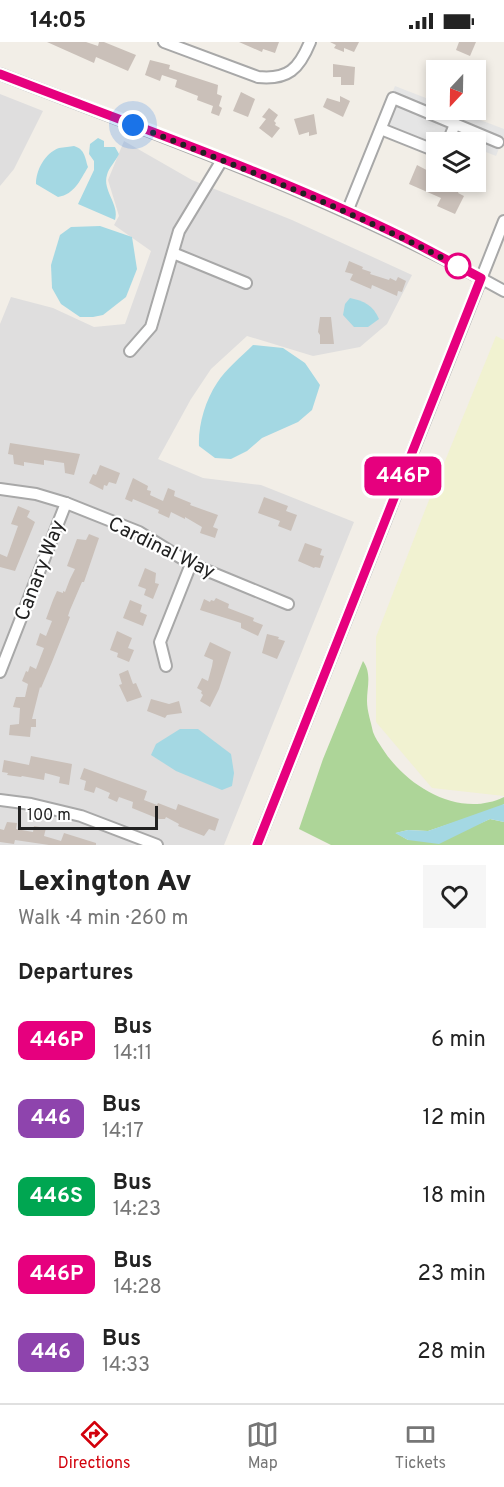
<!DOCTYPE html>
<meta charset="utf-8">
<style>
:root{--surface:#fff;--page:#f6f6f6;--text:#222;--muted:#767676;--line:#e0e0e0;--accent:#d2000b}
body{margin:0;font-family:Overpass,sans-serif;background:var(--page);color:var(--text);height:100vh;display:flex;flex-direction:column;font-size:22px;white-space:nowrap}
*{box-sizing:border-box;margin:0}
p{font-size:20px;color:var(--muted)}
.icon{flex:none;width:33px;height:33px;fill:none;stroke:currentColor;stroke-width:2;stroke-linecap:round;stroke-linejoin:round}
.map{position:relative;height:803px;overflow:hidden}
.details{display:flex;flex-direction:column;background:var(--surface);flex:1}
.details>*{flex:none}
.badge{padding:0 12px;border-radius:9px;font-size:21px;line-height:39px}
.needle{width:39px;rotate:202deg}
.tools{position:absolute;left:426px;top:18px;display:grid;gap:12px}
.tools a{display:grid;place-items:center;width:60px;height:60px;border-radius:0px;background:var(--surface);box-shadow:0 3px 9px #0003;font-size:30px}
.scale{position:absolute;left:18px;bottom:15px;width:140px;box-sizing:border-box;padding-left:6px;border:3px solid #212121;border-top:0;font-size:16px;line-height:21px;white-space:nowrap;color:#212121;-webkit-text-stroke:4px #fff;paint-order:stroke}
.you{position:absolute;width:30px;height:30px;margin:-15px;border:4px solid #fff;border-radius:50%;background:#1a73e8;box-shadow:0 0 0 9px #1a73e833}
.map>.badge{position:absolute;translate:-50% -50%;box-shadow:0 0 0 3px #fff}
h2{padding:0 18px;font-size:22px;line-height:54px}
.round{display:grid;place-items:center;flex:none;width:63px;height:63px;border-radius:0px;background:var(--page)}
.summary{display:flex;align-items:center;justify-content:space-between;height:102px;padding:0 18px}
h1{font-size:28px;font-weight:800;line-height:45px}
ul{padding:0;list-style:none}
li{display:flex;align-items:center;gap:18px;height:78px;padding:0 18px}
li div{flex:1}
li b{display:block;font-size:22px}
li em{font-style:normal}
li .badge{min-width:66px;font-weight:700;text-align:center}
.status{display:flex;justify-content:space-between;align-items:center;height:42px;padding:0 30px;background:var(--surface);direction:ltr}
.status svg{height:16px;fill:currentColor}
.tabs{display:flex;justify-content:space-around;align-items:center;height:84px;border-top:2px solid var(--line);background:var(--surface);font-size:16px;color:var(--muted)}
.tabs a{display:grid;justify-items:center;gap:3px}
.tabs .on{color:var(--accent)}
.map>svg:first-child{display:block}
</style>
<div class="status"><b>14:05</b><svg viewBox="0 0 49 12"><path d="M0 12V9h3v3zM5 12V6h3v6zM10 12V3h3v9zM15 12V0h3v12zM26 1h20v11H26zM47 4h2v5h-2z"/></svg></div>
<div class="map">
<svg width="504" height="803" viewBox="0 0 504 803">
<rect width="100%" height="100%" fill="#f2eee7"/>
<g fill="#dfdede">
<polygon points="0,52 43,69 14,127 0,144"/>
<polygon points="124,99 192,138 292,178 412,233 387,282 360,305 313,314 247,294 211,327 191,357 158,417 203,436 261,443 354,480 224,803 0,803 0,282 11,255 53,266 94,285 125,282 151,209 114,183 119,174 108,138"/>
</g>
<polygon fill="#f1f2d1" points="496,294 504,298 504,754 432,746 376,680 376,595 427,463"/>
<path fill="#add598" d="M 363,619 C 372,632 367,644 367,659 C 367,669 371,680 373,690 C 375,696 379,701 382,706 C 406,744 459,777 504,755 L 504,762 L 498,766 L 428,789 L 408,788 L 396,791 L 408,798 L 469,786 L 490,777 L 504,780 L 504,803 L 331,803 L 299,787 L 323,717 Z"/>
<polygon fill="#e5e5e5" points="395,44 436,60 436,68 454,68 504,87 504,94 496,114 476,106 476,100 461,100 456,98 454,100 436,100 436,112 377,88"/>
<g fill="#a4d8e3">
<path d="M 98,96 L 104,99 L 104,105 L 115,105 L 119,112 C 116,119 109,125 107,133 C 102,148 120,163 115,178 L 78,162 L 94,128 L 94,119 L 89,112 L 90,102 Z"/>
<path d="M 74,104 C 85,107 85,116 88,125 C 80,138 75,152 58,155 L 36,142 C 36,128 45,111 59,106 C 64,105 70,105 74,104 Z"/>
<polygon points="100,184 132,195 137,227 126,255 103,273 93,275 80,275 61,262 52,246 51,223 60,193 71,185"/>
<path d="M 350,256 C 364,259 373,263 379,277 L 368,285 L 354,285 L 343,273 L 345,262 Z"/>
<path d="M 253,303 L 283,306 L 305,321 L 320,343 L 312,368 L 298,380 L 262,396 L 247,409 L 231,417 L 215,416 L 199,404 C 198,384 205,359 217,341 C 226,327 241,315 253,303 Z"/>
<polygon points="180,687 198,687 231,712 234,731 232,744 222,748 176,729 151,713 156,702"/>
<polygon points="504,762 504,780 490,777 439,802 408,798 395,791 408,788 428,789"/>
</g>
<g fill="#cac0b9">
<polygon points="47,0 86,0 98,4 99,0 104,0 136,13 128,29 96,15 94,21"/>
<polygon points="239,0 279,0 275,11 263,7 262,10"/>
<polygon points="330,0 359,0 354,10 344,6 344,10 334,6 336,3"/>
<polygon points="459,0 476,0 470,14 456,8"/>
<polygon points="150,18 170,23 169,27 218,43 217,52 222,54 219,64 222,66 219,74 211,71 213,64 197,58 198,54 175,45 177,38 162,33 160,39 145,33"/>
<polygon points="333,22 355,25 354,43 341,43 341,35 333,35"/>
<polygon points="241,50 255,57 248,75 233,69"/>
<polygon points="340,54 350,59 343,75 323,65 327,56 340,60"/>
<polygon points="269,66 278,73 274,79 276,81 275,83 280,86 272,96 259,86 266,77 262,75"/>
<polygon points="314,72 317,92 309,94 309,90 299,93 294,77"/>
<polygon points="417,123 436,133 436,140 463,140 458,151 464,154 455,172 437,164 441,156 409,142"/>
<polygon points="349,219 363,225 362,227 371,230 370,232 389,238 390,236 396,239 398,235 406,239 402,250 398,249 397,254 372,243 371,247 350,238 353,232 345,230"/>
<polygon points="320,275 331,275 334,302 320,302 320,293 318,290"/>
<polygon points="10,401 80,412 74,433 65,431 64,421 44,418 44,423 24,420 24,424 14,422 13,413 8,412"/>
<polygon points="100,423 120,431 116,442 109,440 107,444 104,443 103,448 89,441 93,432 96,433"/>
<polygon points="133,436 148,444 147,448 151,449 150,453 163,459 168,446 175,449 174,454 191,461 190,463 218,473 213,485 218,487 215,496 200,491 202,485 185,475 185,477 171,470 169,476 158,471 159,468 133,457 132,460 125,457"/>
<polygon points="264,455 288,464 286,469 297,473 291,489 278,484 280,479 258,471"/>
<polygon points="18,464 30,469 27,475 35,480 15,529 0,525 0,512 7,515 18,484 11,482"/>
<polygon points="89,492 99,496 84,540 82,540 70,568 68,574 70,575 52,620 41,646 40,645 32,677 36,677 36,685 31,685 30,695 9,693 10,683 19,682 20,666 13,665 16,655 25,655 28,642 22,639 26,629 28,630 30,624 36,627 44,606 36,603 40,591 46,594 52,579 46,577 53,558 57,549 63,551 63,549 65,550 70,537 75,527 67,524 77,497 86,498"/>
<polygon points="305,501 322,507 320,513 324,514 320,526 315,525 314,526 298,519"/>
<polygon points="145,526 156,531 155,541 159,542 153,557 144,553 146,547 138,544"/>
<polygon points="216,556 229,562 228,566 254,576 253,579 263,583 258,594 241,586 241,581 200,568 204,557 210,560 211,558 214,559"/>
<polygon points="130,558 142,563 140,570 147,573 143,584 123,576"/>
<polygon points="117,589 132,596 128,606 134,608 129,620 117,615 118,611 110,608"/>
<polygon points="267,592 279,595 278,597 285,599 277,617 262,611"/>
<polygon points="210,600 231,610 219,647 210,665 200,659 203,653 201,651 202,649 197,646 202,636 208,639 212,624 213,618 204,614"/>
<polygon points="128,628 133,642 136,641 142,655 127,660 119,643 122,642 119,632"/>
<polygon points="151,657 169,662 179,659 182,671 167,673 165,676 147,669"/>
<polygon points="31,714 72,722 69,743 59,741 60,735 45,731 44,738 22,734 21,735 7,733 8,731 2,730 4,718 29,723"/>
<polygon points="84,726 147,749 144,758 157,763 158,761 176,768 178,762 219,777 215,789 209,787 204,794 178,784 179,782 166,775 165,777 159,777 132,766 133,760 119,755 117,760 108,756 110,751 96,745 94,751 84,748 86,739 80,737"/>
<polygon points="7,780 17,781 16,787 33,790 34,784 46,786 44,794 61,799 64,791 96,801 96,803 49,803 15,798 14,802 0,800 0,787 4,788"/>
</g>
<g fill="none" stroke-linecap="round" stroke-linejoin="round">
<g stroke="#a8a8a8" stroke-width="14">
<g id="minor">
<path d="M 164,0 L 258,35 C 288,38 299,27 310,0"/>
<path d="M 0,32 C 171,98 344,159 504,249"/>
<polyline points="381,87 436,109"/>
<polyline points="448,100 455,82"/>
<polyline points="347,170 393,56 498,100"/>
<polyline points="173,211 246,241"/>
<polyline points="130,309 151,285 179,189 222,118"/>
<polyline points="0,447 36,452 66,461 139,490 191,522 288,562"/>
<polyline points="166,624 160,600 191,522"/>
<polyline points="0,630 66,461"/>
<polyline points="0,758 31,762 81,774 157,803"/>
<polyline points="257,803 504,179"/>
</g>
</g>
<use href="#minor" stroke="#fff" stroke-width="10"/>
</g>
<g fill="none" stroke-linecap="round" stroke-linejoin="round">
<g stroke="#fff" stroke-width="14">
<path id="line" d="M 0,32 C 135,84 274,132 405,196 C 431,209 456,223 481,236 L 257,803"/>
</g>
<use href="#line" stroke="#e6007e" stroke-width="9"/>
<path stroke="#212121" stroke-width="6" stroke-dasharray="0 10.8" d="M 133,83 C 243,126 353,169 458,224"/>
</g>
<circle fill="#fff" stroke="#e6007e" stroke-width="3" cx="458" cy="224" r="12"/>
<g text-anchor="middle" stroke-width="4.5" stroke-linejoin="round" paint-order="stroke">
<g font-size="20" fill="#212121" stroke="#fff">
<text transform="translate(162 505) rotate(26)" y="7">Cardinal Way</text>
<text transform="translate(39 528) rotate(-69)" y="7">Canary Way</text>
</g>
</g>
</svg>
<div class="tools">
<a><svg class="needle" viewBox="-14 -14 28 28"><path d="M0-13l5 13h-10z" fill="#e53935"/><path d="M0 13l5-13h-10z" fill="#767676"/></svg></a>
<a><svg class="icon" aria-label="layers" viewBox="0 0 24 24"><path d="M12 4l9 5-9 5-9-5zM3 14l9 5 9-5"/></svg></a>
</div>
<div class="scale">100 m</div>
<div class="you" style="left:133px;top:83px"></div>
<b class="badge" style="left:403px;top:434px;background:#e6007e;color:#fff">446P</b>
</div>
<section class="details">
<div class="summary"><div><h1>Lexington Av</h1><p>Walk · 4 min · 260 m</p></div><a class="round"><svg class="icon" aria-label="heart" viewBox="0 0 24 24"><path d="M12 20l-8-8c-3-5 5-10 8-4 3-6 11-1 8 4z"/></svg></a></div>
<h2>Departures</h2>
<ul>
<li><span class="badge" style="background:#e6007e;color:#fff">446P</span><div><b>Bus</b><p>14:11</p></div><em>6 min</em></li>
<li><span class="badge" style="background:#8e44ad;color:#fff">446</span><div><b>Bus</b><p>14:17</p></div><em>12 min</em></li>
<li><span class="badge" style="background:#00a651;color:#fff">446S</span><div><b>Bus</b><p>14:23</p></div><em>18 min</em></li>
<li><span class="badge" style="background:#e6007e;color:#fff">446P</span><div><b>Bus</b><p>14:28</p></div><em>23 min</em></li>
<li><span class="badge" style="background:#8e44ad;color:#fff">446</span><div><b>Bus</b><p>14:33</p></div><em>28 min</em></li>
</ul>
</section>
<nav class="tabs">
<a class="on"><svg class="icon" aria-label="directions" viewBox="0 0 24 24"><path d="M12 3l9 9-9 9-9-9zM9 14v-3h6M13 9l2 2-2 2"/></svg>Directions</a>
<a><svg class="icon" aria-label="map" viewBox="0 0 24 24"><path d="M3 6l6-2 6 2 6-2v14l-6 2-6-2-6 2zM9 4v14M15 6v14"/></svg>Map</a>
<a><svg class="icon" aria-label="tickets" viewBox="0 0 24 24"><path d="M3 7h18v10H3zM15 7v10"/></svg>Tickets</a>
</nav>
